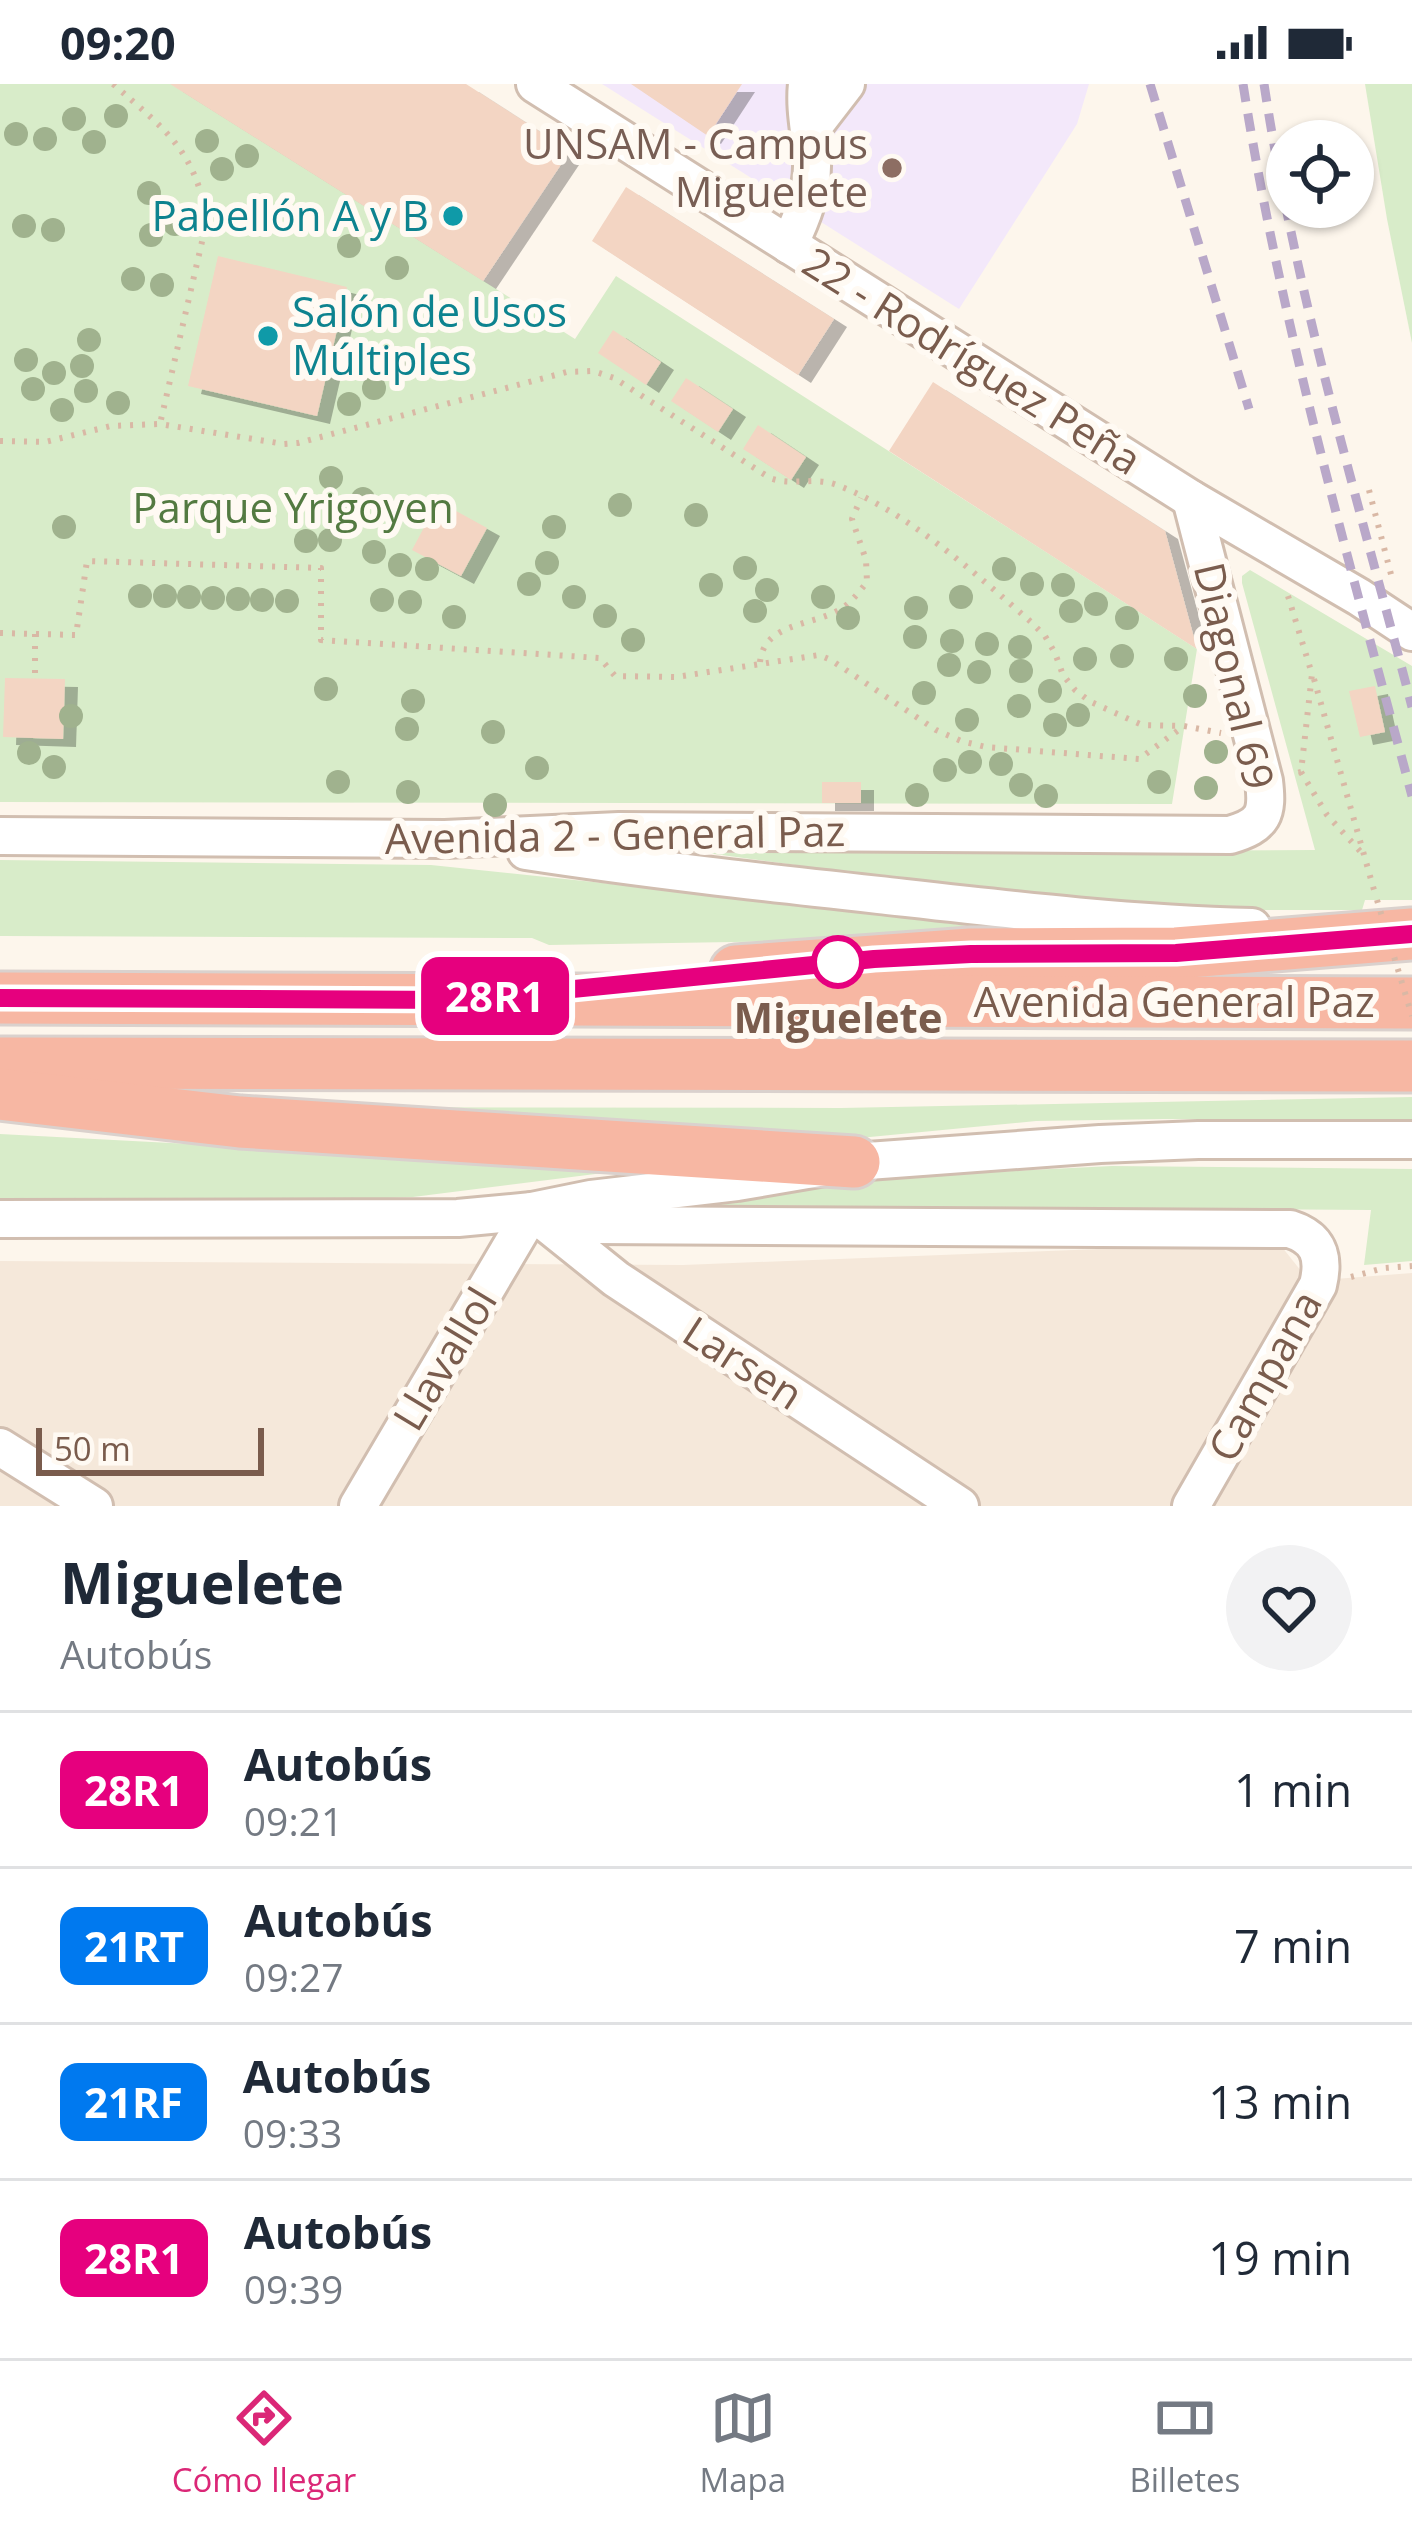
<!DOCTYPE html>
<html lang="es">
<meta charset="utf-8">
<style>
:root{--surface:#fff;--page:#f2f2f3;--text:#1f2937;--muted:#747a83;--line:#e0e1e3;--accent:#db2777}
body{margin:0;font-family:"Open Sans",sans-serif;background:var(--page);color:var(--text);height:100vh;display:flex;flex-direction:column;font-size:45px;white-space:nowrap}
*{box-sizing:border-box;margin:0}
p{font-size:39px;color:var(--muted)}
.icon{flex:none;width:66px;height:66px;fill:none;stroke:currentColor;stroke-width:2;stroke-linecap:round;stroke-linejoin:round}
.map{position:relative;height:1422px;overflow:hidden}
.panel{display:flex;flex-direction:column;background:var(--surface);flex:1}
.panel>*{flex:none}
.badge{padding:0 24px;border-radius:18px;font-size:42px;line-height:78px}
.tools{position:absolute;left:1266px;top:36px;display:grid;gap:24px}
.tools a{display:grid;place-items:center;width:108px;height:108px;border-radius:50%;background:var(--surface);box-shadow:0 3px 9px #0004;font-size:60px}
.scale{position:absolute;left:36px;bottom:30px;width:228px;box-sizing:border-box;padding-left:12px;border:6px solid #7a5c4d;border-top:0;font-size:33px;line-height:42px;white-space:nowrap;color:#7a5c4d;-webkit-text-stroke:9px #fffaf3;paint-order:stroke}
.map>.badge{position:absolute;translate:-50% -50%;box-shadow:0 0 0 6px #fff}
.round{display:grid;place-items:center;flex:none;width:126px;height:126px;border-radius:63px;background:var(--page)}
.headline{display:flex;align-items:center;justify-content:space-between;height:204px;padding:0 60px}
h1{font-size:57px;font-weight:700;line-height:90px}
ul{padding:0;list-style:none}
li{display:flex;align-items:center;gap:36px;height:156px;padding:0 60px;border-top:3px solid var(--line)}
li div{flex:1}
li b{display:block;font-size:45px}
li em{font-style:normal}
li .badge{min-width:132px;font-weight:700;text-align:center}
.status{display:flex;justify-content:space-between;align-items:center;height:84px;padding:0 60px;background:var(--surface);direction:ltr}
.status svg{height:33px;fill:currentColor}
.tab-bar{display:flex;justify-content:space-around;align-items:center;height:168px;border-top:3px solid var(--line);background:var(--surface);font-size:33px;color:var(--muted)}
.tab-bar a{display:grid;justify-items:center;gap:6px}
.tab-bar .current{color:var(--accent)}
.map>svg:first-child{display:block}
</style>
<div class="status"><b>09:20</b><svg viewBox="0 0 49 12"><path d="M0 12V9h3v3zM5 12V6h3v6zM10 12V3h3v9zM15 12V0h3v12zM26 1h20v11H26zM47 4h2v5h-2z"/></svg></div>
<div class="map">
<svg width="1412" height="1422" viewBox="0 0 1412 1422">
<defs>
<filter id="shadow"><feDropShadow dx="13" dy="8" stdDeviation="0" flood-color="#0004"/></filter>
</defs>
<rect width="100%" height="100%" fill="#fdf6ec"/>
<polygon fill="#f5e8da" points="1278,1158 1309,1197 1412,1189 1412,1422 0,1422 0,1177 683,1181"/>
<polygon fill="#f3e8fa" points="602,0 1089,0 1077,40 959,225"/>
<g fill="#d8ecc9">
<polygon points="0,0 173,0 575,255 616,192 1197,565 1172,720 0,718"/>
<polygon points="1365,0 1412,0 1412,259 1387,135"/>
<polygon points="1250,486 1412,582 1412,816 1365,816 1362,826 1231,826 1040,814 707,769 1315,766 1242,499 1242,492"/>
<polygon points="0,776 431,781 802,820 1052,853 549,861 532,854 0,852"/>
<polygon points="1412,1013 1412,1037 1164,1035 1036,1037 849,1055 232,1023 841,1024"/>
<polygon points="0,1050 643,1084 413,1113 252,1119 0,1117"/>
<polygon points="1112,1082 1412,1085 1412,1177 1364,1181 1371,1126 679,1121 830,1100 914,1092"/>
</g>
<g fill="#f3d5c3" filter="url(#shadow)">
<polygon points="170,0 466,0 570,67 483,197"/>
<polygon points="631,0 742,0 708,52"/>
<polygon points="626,103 834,235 798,291 592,157"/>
<polygon points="218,172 347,203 317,332 188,302"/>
<polygon points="613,246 661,278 646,301 598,269"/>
<polygon points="686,294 733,325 718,348 671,317"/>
<polygon points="933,298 1165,447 1197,565 889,367"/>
<polygon points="758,341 806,373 791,396 743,365"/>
<polygon points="438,417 487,444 461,492 412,466"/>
<polygon points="5,594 65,595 63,655 3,653"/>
<polygon points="1375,602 1385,648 1360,653 1349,607"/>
<rect x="822" y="698" width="39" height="21"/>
</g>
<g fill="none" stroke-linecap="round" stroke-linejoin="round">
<g stroke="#d1beb0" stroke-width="42">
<g id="minor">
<polyline points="535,0 1191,415 1359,513 1412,548"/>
<polyline points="809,48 846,0"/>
<path d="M 789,161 C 802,134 813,107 812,77 C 811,52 804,26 807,0"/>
<path d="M 0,752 L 445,755 L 619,747 L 1230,751 C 1264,741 1268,730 1264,697 L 1191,415"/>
<path d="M 526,767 C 643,785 761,798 879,811 C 1003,825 1128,840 1252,843"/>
<path d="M 547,1131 L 594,1141 L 1290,1145 C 1318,1154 1325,1172 1318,1201 L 1191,1422"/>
<polyline points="540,1134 616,1195 960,1422"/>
<polyline points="0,1135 458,1134 532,1127 591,1115 737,1098 854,1078 1100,1060 1198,1056 1412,1056"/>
<polyline points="0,1363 94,1422"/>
<polyline points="358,1422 532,1127"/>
</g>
</g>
<g stroke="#dad1cd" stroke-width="57">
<g id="highway">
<polyline points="736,887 971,870 1176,869 1412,850"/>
<polyline points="0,914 1412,919"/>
<polyline points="0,979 1412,982"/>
<polyline points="0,1010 240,1038 854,1078"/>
</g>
</g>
<g stroke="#d9b8a5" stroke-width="6" stroke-dasharray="3 9" stroke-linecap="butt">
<path d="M 113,0 C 164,45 195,65 207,136 L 160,340"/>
<path d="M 0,357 L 45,358 L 111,342 L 160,340 L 284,360 L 298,359 L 567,288 L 593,287 L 614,294 L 770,394 C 791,402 812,393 834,400 C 904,425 975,489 1031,538 L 1045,552 L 1055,569 L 1063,591 L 1075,606 L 1091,618 L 1142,641 L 1184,642 L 1221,649"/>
<polyline points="1369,406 1393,498"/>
<polyline points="1288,512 1312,590 1301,688 1292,690"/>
<polyline points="0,549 76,551 87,477 321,484 321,556 600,574 615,592 676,593 819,571 831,576 936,646 961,657 986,663 1139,675 1184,642"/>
<polyline points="35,550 35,594"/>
<path d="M 760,578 C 764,539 811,542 839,526 C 850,520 859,508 867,498 L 866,476 L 852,435 L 861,414"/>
<polyline points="1314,595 1376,813"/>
<polyline points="1301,688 1327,731 1360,767"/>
<polyline points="1351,1193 1384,1184 1412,1182"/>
</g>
<use href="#minor" stroke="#fff" stroke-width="36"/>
<use href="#highway" stroke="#f7b7a3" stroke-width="51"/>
<g stroke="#b9a8c9" stroke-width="9" stroke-dasharray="18 12" stroke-linecap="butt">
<polyline points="1150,0 1249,325"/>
<path d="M 1243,0 C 1281,241 1349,477 1412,712"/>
<path d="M 1264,0 C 1296,211 1358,417 1412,623"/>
</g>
<polyline stroke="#d9b8a5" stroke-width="6" stroke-dasharray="3 9" stroke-linecap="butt" points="1377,816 1412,932"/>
</g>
<g fill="#a0b28e">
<circle cx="116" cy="32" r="12"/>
<circle cx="74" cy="35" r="12"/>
<circle cx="16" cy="50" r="12"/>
<circle cx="45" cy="55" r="12"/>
<circle cx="207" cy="57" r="12"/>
<circle cx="94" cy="58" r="12"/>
<circle cx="247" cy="72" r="12"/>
<circle cx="222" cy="85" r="12"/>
<circle cx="149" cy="109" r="12"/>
<circle cx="175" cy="140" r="12"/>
<circle cx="24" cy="142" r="12"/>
<circle cx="53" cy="146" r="12"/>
<circle cx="151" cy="151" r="12"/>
<circle cx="349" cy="162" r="12"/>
<circle cx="397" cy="184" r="12"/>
<circle cx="133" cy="195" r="12"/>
<circle cx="162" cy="201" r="12"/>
<circle cx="89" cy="256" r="12"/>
<circle cx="26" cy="276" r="12"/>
<circle cx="82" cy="282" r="12"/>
<circle cx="396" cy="285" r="12"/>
<circle cx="54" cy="289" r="12"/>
<circle cx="374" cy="304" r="12"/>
<circle cx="33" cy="305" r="12"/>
<circle cx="86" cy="307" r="12"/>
<circle cx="118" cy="319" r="12"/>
<circle cx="349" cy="320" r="12"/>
<circle cx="62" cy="326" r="12"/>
<circle cx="331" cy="394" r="12"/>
<circle cx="363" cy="415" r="12"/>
<circle cx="620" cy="421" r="12"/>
<circle cx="696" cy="431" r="12"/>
<circle cx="64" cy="443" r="12"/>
<circle cx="554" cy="443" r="12"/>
<circle cx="330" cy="456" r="12"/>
<circle cx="306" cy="457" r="12"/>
<circle cx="374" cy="468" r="12"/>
<circle cx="547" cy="479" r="12"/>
<circle cx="400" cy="481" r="12"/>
<circle cx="745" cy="484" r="12"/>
<circle cx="427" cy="485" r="12"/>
<circle cx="1004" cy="485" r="12"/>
<circle cx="529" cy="500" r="12"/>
<circle cx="1032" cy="500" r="12"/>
<circle cx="711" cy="501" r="12"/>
<circle cx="1063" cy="501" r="12"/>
<circle cx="767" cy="506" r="12"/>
<circle cx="140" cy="512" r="12"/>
<circle cx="165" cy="512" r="12"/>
<circle cx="189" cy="513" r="12"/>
<circle cx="574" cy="513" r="12"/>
<circle cx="823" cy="513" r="12"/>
<circle cx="961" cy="513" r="12"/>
<circle cx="213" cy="514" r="12"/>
<circle cx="238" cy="515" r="12"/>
<circle cx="262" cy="516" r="12"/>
<circle cx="382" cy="516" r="12"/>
<circle cx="287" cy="517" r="12"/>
<circle cx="410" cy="518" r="12"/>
<circle cx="1096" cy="520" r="12"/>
<circle cx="916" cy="524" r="12"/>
<circle cx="755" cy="527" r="12"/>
<circle cx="1071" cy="527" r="12"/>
<circle cx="605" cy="532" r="12"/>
<circle cx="454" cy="533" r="12"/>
<circle cx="848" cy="534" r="12"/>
<circle cx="1127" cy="534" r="12"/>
<circle cx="915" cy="553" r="12"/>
<circle cx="633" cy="556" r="12"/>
<circle cx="952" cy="557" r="12"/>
<circle cx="987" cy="560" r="12"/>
<circle cx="1020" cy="563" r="12"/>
<circle cx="1122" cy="572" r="12"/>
<circle cx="1085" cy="575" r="12"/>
<circle cx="1176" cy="575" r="12"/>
<circle cx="949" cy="581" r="12"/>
<circle cx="1021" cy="587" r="12"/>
<circle cx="979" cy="588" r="12"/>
<circle cx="326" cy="605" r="12"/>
<circle cx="1050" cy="607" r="12"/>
<circle cx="924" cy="609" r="12"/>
<circle cx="1195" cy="612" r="12"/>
<circle cx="413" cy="617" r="12"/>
<circle cx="1019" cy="622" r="12"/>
<circle cx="1078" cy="631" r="12"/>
<circle cx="71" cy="632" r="12"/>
<circle cx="967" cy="636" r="12"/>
<circle cx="1055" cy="641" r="12"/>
<circle cx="407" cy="645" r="12"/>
<circle cx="493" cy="648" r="12"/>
<circle cx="1216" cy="668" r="12"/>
<circle cx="29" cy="669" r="12"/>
<circle cx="970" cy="678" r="12"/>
<circle cx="1001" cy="680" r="12"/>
<circle cx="54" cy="683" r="12"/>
<circle cx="537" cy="684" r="12"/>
<circle cx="945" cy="686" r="12"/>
<circle cx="338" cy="698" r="12"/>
<circle cx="1159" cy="698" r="12"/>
<circle cx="1021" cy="701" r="12"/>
<circle cx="1206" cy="704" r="12"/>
<circle cx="408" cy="708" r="12"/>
<circle cx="917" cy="711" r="12"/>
<circle cx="1046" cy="712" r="12"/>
<circle cx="495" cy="721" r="12"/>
</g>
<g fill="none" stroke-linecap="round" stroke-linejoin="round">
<g stroke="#fff" stroke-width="27">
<polyline id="line" points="0,914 462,916 874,875 971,870 1176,869 1412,850"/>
</g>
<use href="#line" stroke="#e6007e" stroke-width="18"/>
</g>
<circle fill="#8d6e63" stroke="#fffaf3" stroke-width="4.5" cx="892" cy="84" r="12"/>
<g fill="#0f9aa8" stroke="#fffaf3" stroke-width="4.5">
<circle cx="453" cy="132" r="12"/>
<circle cx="268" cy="252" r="12"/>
</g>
<circle fill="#fff" stroke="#e6007e" stroke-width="6" cx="838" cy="878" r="24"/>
<g text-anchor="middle" stroke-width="12" stroke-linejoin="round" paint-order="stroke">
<g font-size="42" fill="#785e54" stroke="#fffaf3" text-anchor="end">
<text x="868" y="75">UNSAM - Campus<tspan x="868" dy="48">Miguelete</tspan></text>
</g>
<g font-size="42" fill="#0d838f" stroke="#fffaf3" text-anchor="end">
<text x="429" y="147">Pabellón A y B</text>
<text x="292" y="243" text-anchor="start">Salón de Usos<tspan x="292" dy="48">Múltiples</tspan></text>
</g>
<g font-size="42" fill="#7a5c4d" stroke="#fffaf3">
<text transform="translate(972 277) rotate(32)" y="15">22 - Rodríguez Peña</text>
<text transform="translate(1234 592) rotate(77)" y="15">Diagonal 69</text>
<text transform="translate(615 751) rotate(-1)" y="15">Avenida 2 - General Paz</text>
<text x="1174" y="933">Avenida General Paz</text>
<text transform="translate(445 1275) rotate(-59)" y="15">Llavallol</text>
<text transform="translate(743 1279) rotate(33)" y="15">Larsen</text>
<text transform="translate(1265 1292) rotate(-61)" y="15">Campana</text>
</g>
<g font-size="42" fill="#537a41" stroke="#fffaf3">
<text x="293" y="439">Parque Yrigoyen</text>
</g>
<g font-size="42" font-weight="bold" fill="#7a5c4d" stroke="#fffaf3">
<text x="838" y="949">Miguelete</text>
</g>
</g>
</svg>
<div class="tools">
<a><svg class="icon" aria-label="locate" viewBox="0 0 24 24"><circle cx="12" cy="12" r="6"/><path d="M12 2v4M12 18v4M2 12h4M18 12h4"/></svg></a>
</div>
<div class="scale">50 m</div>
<b class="badge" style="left:495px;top:912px;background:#e6007e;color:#fff">28R1</b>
</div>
<section class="panel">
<div class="headline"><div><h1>Miguelete</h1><p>Autobús</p></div><a class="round"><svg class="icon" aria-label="heart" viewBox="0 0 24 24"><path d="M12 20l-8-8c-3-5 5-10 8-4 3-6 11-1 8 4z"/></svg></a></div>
<ul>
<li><span class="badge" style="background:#e6007e;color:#fff">28R1</span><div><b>Autobús</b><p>09:21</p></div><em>1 min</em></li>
<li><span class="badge" style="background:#0079ef;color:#fff">21RT</span><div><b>Autobús</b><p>09:27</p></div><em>7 min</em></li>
<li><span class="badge" style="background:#0079ef;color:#fff">21RF</span><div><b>Autobús</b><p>09:33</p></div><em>13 min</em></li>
<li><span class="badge" style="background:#e6007e;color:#fff">28R1</span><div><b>Autobús</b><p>09:39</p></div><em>19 min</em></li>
</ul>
</section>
<nav class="tab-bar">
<a class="current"><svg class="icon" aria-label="directions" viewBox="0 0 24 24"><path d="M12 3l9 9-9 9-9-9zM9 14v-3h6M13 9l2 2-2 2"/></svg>Cómo llegar</a>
<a><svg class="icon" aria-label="map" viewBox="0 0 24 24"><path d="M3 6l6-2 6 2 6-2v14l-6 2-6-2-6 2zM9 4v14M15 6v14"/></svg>Mapa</a>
<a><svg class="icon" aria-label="tickets" viewBox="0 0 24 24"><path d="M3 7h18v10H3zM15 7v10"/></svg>Billetes</a>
</nav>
